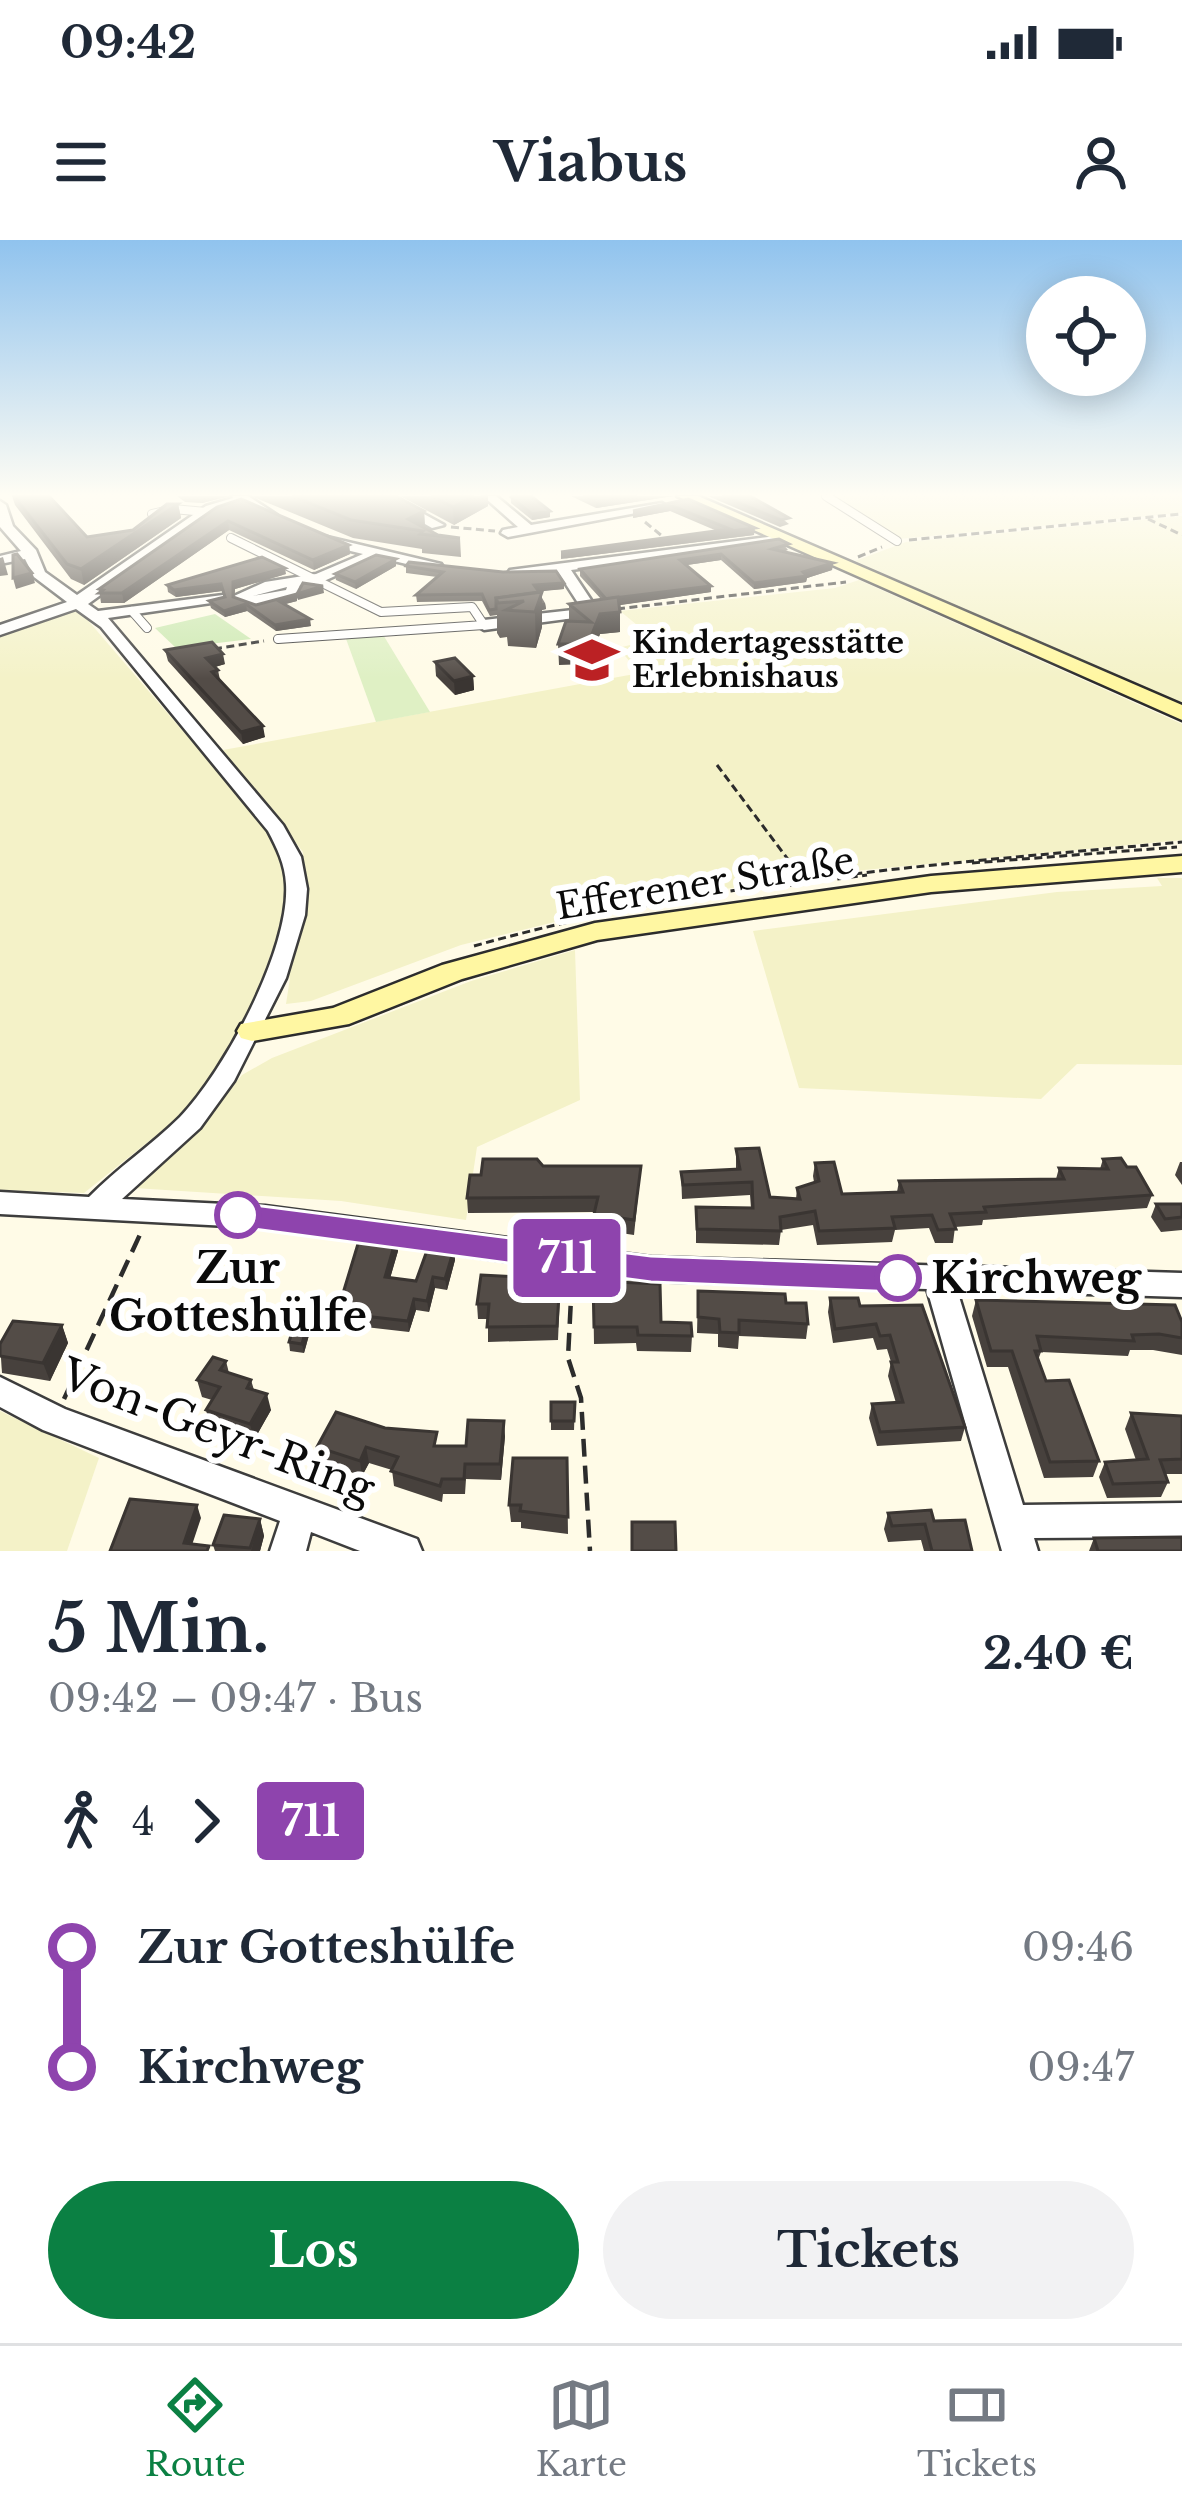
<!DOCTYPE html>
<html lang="de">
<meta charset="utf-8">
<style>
:root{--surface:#fff;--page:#f2f2f3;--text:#1f2937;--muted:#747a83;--line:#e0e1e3;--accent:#0b8043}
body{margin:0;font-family:"Libre Baskerville",serif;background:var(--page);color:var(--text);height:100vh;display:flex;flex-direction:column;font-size:45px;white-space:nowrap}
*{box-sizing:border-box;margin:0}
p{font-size:39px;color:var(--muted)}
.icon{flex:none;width:66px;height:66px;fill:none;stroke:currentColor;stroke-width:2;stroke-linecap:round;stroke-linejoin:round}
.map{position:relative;height:1311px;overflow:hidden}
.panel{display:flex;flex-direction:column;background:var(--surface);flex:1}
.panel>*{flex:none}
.badge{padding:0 24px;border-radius:9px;font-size:42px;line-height:78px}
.tools{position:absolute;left:1026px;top:36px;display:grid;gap:24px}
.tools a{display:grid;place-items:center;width:120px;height:120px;border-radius:50%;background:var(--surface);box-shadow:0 6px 30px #0003;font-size:60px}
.map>.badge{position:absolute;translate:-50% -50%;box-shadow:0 0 0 6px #fff}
.legs{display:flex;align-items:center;gap:18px;height:132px;padding:0 48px;font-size:39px}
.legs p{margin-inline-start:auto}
.headline{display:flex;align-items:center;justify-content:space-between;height:204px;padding:0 48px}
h1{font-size:66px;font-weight:700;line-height:90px}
.primary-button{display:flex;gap:24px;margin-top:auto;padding:24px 48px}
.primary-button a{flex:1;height:138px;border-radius:72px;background:var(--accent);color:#fff;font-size:48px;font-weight:700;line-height:138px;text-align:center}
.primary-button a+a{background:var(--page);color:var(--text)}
ul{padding:0 48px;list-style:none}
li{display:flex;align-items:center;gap:42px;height:120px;font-size:45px}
li i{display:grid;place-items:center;width:18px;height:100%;margin:0 15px;background:currentColor}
li i::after{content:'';width:30px;height:30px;margin:-15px;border:9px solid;border-radius:50%;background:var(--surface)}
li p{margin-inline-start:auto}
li:first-child i{background:linear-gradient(#0000 50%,currentColor 0)}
li:last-child i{background:linear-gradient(currentColor 50%,#0000 0)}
.status{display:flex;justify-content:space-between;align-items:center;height:84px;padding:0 60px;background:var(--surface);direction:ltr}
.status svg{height:33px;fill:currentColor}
header{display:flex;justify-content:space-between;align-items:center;height:156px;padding:0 48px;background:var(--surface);font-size:54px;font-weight:700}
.tabs{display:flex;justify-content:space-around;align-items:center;height:168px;border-top:3px solid var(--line);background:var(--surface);font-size:33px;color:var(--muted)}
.tabs a{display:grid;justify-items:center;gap:6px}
.tabs .on{color:var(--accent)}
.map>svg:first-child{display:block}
</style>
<div class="status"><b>09:42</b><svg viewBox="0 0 49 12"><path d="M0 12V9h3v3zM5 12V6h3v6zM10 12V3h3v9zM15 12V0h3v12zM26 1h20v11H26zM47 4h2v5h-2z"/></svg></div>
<header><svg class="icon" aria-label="menu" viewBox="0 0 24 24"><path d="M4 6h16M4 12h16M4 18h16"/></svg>Viabus<svg class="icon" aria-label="person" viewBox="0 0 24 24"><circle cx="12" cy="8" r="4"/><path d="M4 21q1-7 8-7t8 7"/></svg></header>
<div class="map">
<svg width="1182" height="1311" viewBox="0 0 1182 1311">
<rect width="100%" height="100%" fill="#fffbe7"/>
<g fill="#f4f2c8">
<polygon points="830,256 1182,256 1182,273 898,299"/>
<polygon points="1182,276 1182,465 855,321 906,302"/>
<polygon points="859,340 1182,484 1182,600 811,635 616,667 461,705 311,761 286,764 290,738 285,735 307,668 303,612 223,510 640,433 618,408 654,399 620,371 835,348"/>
<polygon points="79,370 268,590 287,630 290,661 236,811 198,862 84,953 0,950 0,392"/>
<polygon points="1157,638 1182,638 1182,825 1077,824 1041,859 799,848 753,691 1057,652 1162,646"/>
<polygon points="575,710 580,860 477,907 466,980 341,961 134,948 193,894 242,835 272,818 471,741"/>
<polygon points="0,1171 99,1218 67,1311 0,1311"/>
</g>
<polygon fill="#cde9b2" points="215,374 251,399 176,408 155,388"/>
<polygon fill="#dff0c4" points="382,393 430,472 376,482 345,396"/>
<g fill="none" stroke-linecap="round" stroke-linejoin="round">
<g stroke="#3d3d3d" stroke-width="10">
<g id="lane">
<polyline points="826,256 897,301"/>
<polyline points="152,274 173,269 206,272"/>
<polyline points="231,298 381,372 472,367 484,385 278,399"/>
<polyline points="132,371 147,388"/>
</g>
</g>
<g stroke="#3d3d3d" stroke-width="5">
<g id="street">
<path d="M 232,256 L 248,256 L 277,275 L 266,278 L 242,264 L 216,272 L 88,364 L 98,371 L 223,355 L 223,361 L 218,362 L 108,378 L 283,585 L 301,617 L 307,649 L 305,675 L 286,738 L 234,841 L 200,888 L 122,959 L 265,966 L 651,1017 L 1182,1033 L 1182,1057 L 957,1050 L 1023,1265 L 1182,1263 L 1182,1297 L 1034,1298 L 1038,1311 L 1002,1311 L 927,1049 L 651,1041 L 265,988 L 0,974 L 0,952 L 89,957 C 117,928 152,905 180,877 C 225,830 290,709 286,644 C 285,624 277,608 268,591 L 101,387 L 76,369 L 0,395 L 0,385 L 67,362 L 34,337 L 25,319 L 0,324 L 0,316 L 21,311 L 0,287 L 0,261 L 6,265 L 13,286 L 36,310 L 45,332 L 77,355 L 206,266 L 233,258 Z"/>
<polygon points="376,256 391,256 444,285 432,288"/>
<polygon points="483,256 496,256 531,285 662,263 668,267 508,297 501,293 503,290 518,287"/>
<polygon points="776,296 783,300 781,303 571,330 599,372 597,375 484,390 476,385 484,380 582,369 558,332 515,337 508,333 510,330"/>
<path d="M 327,297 L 441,324 L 443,327 L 436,331 L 377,317 L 324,341 L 300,345 L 297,356 C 273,363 255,372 234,356 L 265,342 L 316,334 L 363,314 L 322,304 L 320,301 ZM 287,347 L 286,350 L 253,356 Z"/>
<polygon points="0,1137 65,1169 417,1299 422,1311 360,1311 311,1292 306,1311 270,1311 280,1281 43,1190 0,1167"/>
</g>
</g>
<g stroke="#2c2c2c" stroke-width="5">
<g id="secondary">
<polygon points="677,256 698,256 1182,465 1182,480"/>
<polygon points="1182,616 1182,632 931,652 597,700 462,739 349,784 252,801 241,798 237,791 241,784 333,768 442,725 595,683 931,636"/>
</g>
</g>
<g stroke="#2c2c2c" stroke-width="3" stroke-dasharray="8 4.5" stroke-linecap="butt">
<polyline points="1148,279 1182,295"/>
<polyline points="645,282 662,296"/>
<polyline points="451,287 495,291"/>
<polyline points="909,300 1182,274"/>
<polyline points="858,317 882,307"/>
<polyline points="617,369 846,342"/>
<polyline points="214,409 264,401"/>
<polyline points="717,525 799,634"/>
<polyline points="972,623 1177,607"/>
<polyline points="763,649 867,635"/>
<path d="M 474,706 C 709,640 940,624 1182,602"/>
</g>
<g stroke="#2c2c2c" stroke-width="4.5" stroke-dasharray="18 9" stroke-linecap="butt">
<polyline points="572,1039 568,1118 581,1158 590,1311"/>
<polyline points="64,1159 143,988"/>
</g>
<use href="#lane" stroke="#fff" stroke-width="8"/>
<use href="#street" fill="#fff" fill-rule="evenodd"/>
<use href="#secondary" fill="#fff7a2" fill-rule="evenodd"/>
</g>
<g fill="#47413d">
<polygon points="12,256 49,256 87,297 133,290 178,264 181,278 84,345 71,339 15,265"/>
<polygon points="177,256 230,256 202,263 185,262"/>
<polygon points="251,256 396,256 424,271 425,288 438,295 460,298 461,317 422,313 422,309 353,298"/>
<polygon points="400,256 488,256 488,266 454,285"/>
<polygon points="571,256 673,256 596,268"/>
<polygon points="708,256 753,256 789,284 780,287"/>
<polygon points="511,257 550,271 550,277 532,280 511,263"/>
<polygon points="688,259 754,295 561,319 717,291 670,271 633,278 633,271"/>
<polygon points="217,267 349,305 350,314 314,330 229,290 124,363 101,363 99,349"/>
<polygon points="779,299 788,310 783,312 833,323 832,330 807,338 806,342 754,349 721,320 687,325 711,352 619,365 620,392 600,394 588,424 559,425 558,404 569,381 569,364 601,359 580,336 580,329"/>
<polygon points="396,319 396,326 356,349 336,340 335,334"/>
<polygon points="406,326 564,343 564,349 538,351 545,363 546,369 542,370 542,387 536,408 508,406 507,397 500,398 497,393 497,375 490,376 482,361 417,362 416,355 437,337 406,333"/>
<polygon points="286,334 235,349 234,357 256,365 297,354 297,361 285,364 311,386 276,391 247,371 225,377 211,368 209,361 225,358 222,351 176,357 168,352 167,345"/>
<polygon points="165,410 225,424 215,427 218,430 220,440 265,497 243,504 168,421"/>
<polygon points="435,422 473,436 474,450 455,455 436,436"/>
<polygon points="736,909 770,957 796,959 797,948 814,942 813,936 815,923 842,954 897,952 899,941 1056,939 1059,928 1100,929 1103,919 1127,927 1152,955 1147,968 983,980 982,985 955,987 953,1003 935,1003 929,988 895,990 892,1002 817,1005 813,985 781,990 779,1005 696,1003 696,967 751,968 750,955 682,959 681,932 736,929"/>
<polygon points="1180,922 1182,922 1182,945 1175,935"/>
<polygon points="543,926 641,926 634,995 594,989 594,972 468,973 467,958 481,935"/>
<polygon points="1156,964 1182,964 1182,990 1161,992 1151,977"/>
<polygon points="396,999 398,1011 390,1038 416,1041 454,1009 455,1020 447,1050 435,1048 429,1072 416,1070 409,1092 339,1084 337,1073"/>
<polygon points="593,1041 661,1082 692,1096 691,1112 637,1111 636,1103 594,1104"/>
<polygon points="698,1051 786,1063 808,1084 806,1099 739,1096 738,1109 718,1107 718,1094 697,1093"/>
<polygon points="560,1053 558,1100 488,1102 488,1079 478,1079 477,1064"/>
<polygon points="830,1058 860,1066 922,1065 965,1187 961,1201 877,1206 869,1178 872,1164 896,1163 888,1136 891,1122 887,1109 877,1110 873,1098 833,1103 828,1072"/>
<polygon points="976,1060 1182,1082 1182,1115 1153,1110 1130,1110 1128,1116 1041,1112 1038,1120 1046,1141 1099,1221 1093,1237 1044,1238 1008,1127 987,1127 972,1076"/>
<polygon points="62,1085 68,1103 50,1141 2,1133 0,1104"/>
<polygon points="309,1095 304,1113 290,1111 289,1102"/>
<polygon points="226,1121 229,1133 251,1140 254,1150 271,1170 254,1200 210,1186 206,1170 212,1160 202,1157 197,1140"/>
<polygon points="551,1162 575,1162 574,1190 551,1190"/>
<polygon points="1131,1173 1182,1176 1182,1234 1165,1234 1168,1242 1161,1257 1107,1258 1099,1237 1105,1222 1136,1220 1125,1189"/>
<polygon points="505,1196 501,1240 466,1239 465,1254 443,1254 442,1262 394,1246 392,1230 369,1223 362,1236 321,1222 317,1207 466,1206"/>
<polygon points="567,1218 568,1294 521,1288 521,1282 511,1282 509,1265"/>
<polygon points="888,1273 934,1281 972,1311 924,1311 921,1300 888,1302 884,1289"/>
<polygon points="260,1279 264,1296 260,1311 215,1311 213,1305"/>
<polygon points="1094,1298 1182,1311 1089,1311"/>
</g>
<g fill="#3a3532">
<polygon points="201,256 230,256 202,263"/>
<polygon points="474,256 488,256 488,266 454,285 453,267"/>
<polygon points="637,256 673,256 596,268 596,262"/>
<polygon points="178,264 181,278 84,345 81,329"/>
<polygon points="670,265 670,271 633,278 633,271"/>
<polygon points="424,271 425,289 408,279"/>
<polygon points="550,271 550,277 532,280 532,274"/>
<polygon points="228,281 229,290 124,363 122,353"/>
<polygon points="755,288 754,295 561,319 561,312"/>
<polygon points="349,305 350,314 314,330 313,320"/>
<polygon points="721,314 721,320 680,326 680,320"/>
<polygon points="3,317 8,335 0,336 0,318"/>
<polygon points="396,319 396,326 356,349 355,342"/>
<polygon points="833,323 832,330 807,338 806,342 754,349 754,343 803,332"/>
<polygon points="285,328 286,334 235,349 234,363 233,342"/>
<polygon points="32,333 35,343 16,349 13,338"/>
<polygon points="564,343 564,349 534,352 534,345"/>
<polygon points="221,344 222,351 176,357 174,350"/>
<polygon points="323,346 324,353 298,360 297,354"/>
<polygon points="711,346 711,352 607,367 607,360"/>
<polygon points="542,352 542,363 545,363 546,369 542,370 542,387 536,408 535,372"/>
<polygon points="297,354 297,361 278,366 277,360"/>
<polygon points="246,364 247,371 225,377 224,371"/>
<polygon points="620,372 620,392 600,394 588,424 588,404 600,374"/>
<polygon points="310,379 311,386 276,391 275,385"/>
<polygon points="223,414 225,424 208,429 206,418"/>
<polygon points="473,436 474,450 455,455 454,441"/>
<polygon points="263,486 265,497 243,504 241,492"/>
<polygon points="396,999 398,1011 387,1049 385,1037"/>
<polygon points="454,1009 455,1020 447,1050 445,1039"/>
<polygon points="433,1037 435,1048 429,1072 427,1061"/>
<polygon points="414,1059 416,1070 409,1092 408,1081"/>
<polygon points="62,1085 68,1103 50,1141 43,1123"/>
<polygon points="307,1086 309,1095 304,1113 302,1104"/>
<polygon points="267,1154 271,1170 254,1200 250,1184"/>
<polygon points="504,1181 505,1196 501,1240 500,1224"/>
<polygon points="366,1207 369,1223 362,1236 360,1221"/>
<polygon points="197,1265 201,1278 190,1311 184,1303"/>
<polygon points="260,1279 264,1296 260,1311 251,1311"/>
</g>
<g fill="#534c47" stroke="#3a3532" stroke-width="3">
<polygon points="14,256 49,256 87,297 133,290 167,264 178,264 81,329 67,324"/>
<polygon points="292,256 396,256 424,271 408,279 438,295 460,298 420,294 423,291 351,280"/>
<polygon points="431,256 474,256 453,267"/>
<polygon points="512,256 531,256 550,271 532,274 511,257"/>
<polygon points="583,256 637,256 596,262"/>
<polygon points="722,256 750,256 789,278 781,280"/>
<polygon points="241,259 349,305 313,320 228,281 122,353 99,353 103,350 99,349 217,267"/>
<polygon points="688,259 755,288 561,312 730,289 670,265 633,271"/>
<polygon points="779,299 789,304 772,309 833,323 803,332 807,336 754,343 721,314 680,320 711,346 606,359 580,329"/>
<polygon points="17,314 32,333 13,338 13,315"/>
<polygon points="376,315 396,319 355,342 335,334"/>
<polygon points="262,317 285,328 233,342 233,357 256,365 297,354 277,360 310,379 275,385 246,364 224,371 209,361 225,357 221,344 174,350 167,345"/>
<polygon points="409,322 503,332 556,331 564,343 534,345 539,352 496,358 496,369 489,370 482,354 416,355 443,332 406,326"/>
<polygon points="303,343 323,346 297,354"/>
<polygon points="542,352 535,372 506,370 524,361 498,363 496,358"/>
<polygon points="618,357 620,372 600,374 588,404 558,404 566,381 591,382 569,364"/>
<polygon points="212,402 223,414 206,418 218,430 212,432 263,486 241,492 165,410"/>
<polygon points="455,418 473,436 454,441 435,422"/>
<polygon points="759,908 770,957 800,959 797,948 819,941 815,923 834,922 842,954 903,952 899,941 1064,939 1059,928 1108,929 1103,919 1121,918 1127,927 1136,927 1152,955 984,967 986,972 950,974 956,989 938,990 932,975 892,977 895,988 819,991 815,971 780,977 781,991 697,989 696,967 753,968 752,942 683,945 681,932 740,929 736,909"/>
<polygon points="483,919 537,919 543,926 641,926 634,980 594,974 598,957 467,958 470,935 481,935"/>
<polygon points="1156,964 1182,964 1182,977 1165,979"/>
<polygon points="361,994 396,999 385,1037 416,1041 429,1005 454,1009 445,1039 433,1037 427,1061 414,1059 408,1081 337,1073"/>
<polygon points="481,1035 560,1039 557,1086 487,1087 489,1064 477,1064"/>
<polygon points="593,1041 660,1044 661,1082 691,1083 692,1096 638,1095 637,1087 594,1087"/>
<polygon points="698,1051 785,1054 786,1063 806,1063 808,1084 739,1080 739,1093 720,1092 719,1079 698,1077"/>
<polygon points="830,1058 858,1058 860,1066 922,1065 965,1187 880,1192 872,1164 903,1162 891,1122 898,1122 890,1095 880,1096 876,1084 835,1089"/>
<polygon points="976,1060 1175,1065 1182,1082 1182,1098 1159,1094 1132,1095 1134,1101 1037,1096 1041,1111 1035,1111 1046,1141 1069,1140 1099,1221 1050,1222 1012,1111 991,1111"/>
<polygon points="13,1081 62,1085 43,1123 0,1116 0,1104"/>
<polygon points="294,1085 307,1086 302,1104 289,1102"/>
<polygon points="213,1117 226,1121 220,1130 251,1140 247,1148 267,1154 250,1184 206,1170 220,1147 197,1140"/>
<polygon points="551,1162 575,1162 574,1181 551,1181"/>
<polygon points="336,1172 385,1188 437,1192 434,1206 466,1206 468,1180 504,1181 500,1224 465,1224 464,1239 442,1239 440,1246 391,1231 398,1217 366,1207 360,1221 317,1207"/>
<polygon points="1131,1173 1182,1176 1182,1219 1160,1220 1168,1242 1113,1244 1105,1222 1148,1219"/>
<polygon points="513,1218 567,1218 568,1277 520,1271 521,1265 509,1265"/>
<polygon points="130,1259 197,1265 184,1303 209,1306 207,1311 110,1311"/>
<polygon points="931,1270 934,1281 965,1280 972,1311 932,1311 925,1284 892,1286 888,1273"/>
<polygon points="224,1275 260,1279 250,1308 213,1305"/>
<polygon points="632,1282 675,1282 676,1311 632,1311"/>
<polygon points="1182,1297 1182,1311 1098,1311 1094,1298"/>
</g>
<linearGradient id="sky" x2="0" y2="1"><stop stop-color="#90c3ee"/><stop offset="0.58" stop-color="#fffdf4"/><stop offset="1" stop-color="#fffdf4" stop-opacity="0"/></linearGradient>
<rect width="1182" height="439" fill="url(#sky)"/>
<polygon fill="#8e44ad" stroke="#fff" stroke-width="3" points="238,963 651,1016 898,1025 910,1029 914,1038 910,1048 898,1052 651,1042 238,987 223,975"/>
<defs>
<g id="school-bare" transform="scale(4.14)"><path d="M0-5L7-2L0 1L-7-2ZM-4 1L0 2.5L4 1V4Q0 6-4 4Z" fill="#bb2124" stroke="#fff" stroke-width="2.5" paint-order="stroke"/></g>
</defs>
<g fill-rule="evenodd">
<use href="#school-bare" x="592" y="420"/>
</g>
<g fill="#fff" stroke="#8e44ad" stroke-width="6">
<circle cx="238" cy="975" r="21"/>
<circle cx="898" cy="1038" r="21"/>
</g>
<g text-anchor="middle" stroke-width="12" stroke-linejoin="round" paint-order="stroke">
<g font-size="30" font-weight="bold" fill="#0a0a0a" stroke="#fff" text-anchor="start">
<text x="632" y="413">Kindertagesstätte<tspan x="632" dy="34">Erlebnishaus</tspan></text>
</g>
<g font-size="36" fill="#0a0a0a" stroke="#fff">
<text transform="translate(705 643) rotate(-9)" y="13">Efferener Straße</text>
</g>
<g font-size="42" font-weight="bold" fill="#0a0a0a" stroke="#fff">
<text x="238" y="1043">Zur<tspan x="238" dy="48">Gotteshülfe</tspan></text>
<text x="931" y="1053" text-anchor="start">Kirchweg</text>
</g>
<g font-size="42" fill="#0a0a0a" stroke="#fff">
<text transform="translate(218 1191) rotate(21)" y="15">Von-Geyr-Ring</text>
</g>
</g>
</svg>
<div class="tools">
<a><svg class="icon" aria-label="locate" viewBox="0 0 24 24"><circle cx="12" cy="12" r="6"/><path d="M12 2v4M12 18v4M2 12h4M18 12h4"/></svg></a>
</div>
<b class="badge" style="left:567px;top:1018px;background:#8e44ad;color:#fff">711</b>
</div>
<section class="panel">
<div class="headline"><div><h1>5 Min.</h1><p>09:42 – 09:47 · Bus</p></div><b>2.40 €</b></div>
<div class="legs"><svg class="icon" aria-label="walk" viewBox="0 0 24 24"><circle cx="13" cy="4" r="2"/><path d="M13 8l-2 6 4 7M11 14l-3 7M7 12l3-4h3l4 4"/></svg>4<svg class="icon" aria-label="forward" viewBox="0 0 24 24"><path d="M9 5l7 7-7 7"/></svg><b class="badge" style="background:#8e44ad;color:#fff">711</b></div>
<ul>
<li><i style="color:#8e44ad"></i><b>Zur Gotteshülfe</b><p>09:46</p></li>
<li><i style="color:#8e44ad"></i><b>Kirchweg</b><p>09:47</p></li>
</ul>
<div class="primary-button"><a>Los</a><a>Tickets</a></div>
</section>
<nav class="tabs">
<a class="on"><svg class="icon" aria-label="directions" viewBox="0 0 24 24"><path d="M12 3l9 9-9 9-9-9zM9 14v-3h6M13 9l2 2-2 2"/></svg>Route</a>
<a><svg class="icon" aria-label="map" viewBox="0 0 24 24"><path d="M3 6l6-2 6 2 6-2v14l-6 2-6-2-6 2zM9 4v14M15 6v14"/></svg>Karte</a>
<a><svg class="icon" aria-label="tickets" viewBox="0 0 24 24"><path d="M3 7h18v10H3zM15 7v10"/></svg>Tickets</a>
</nav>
